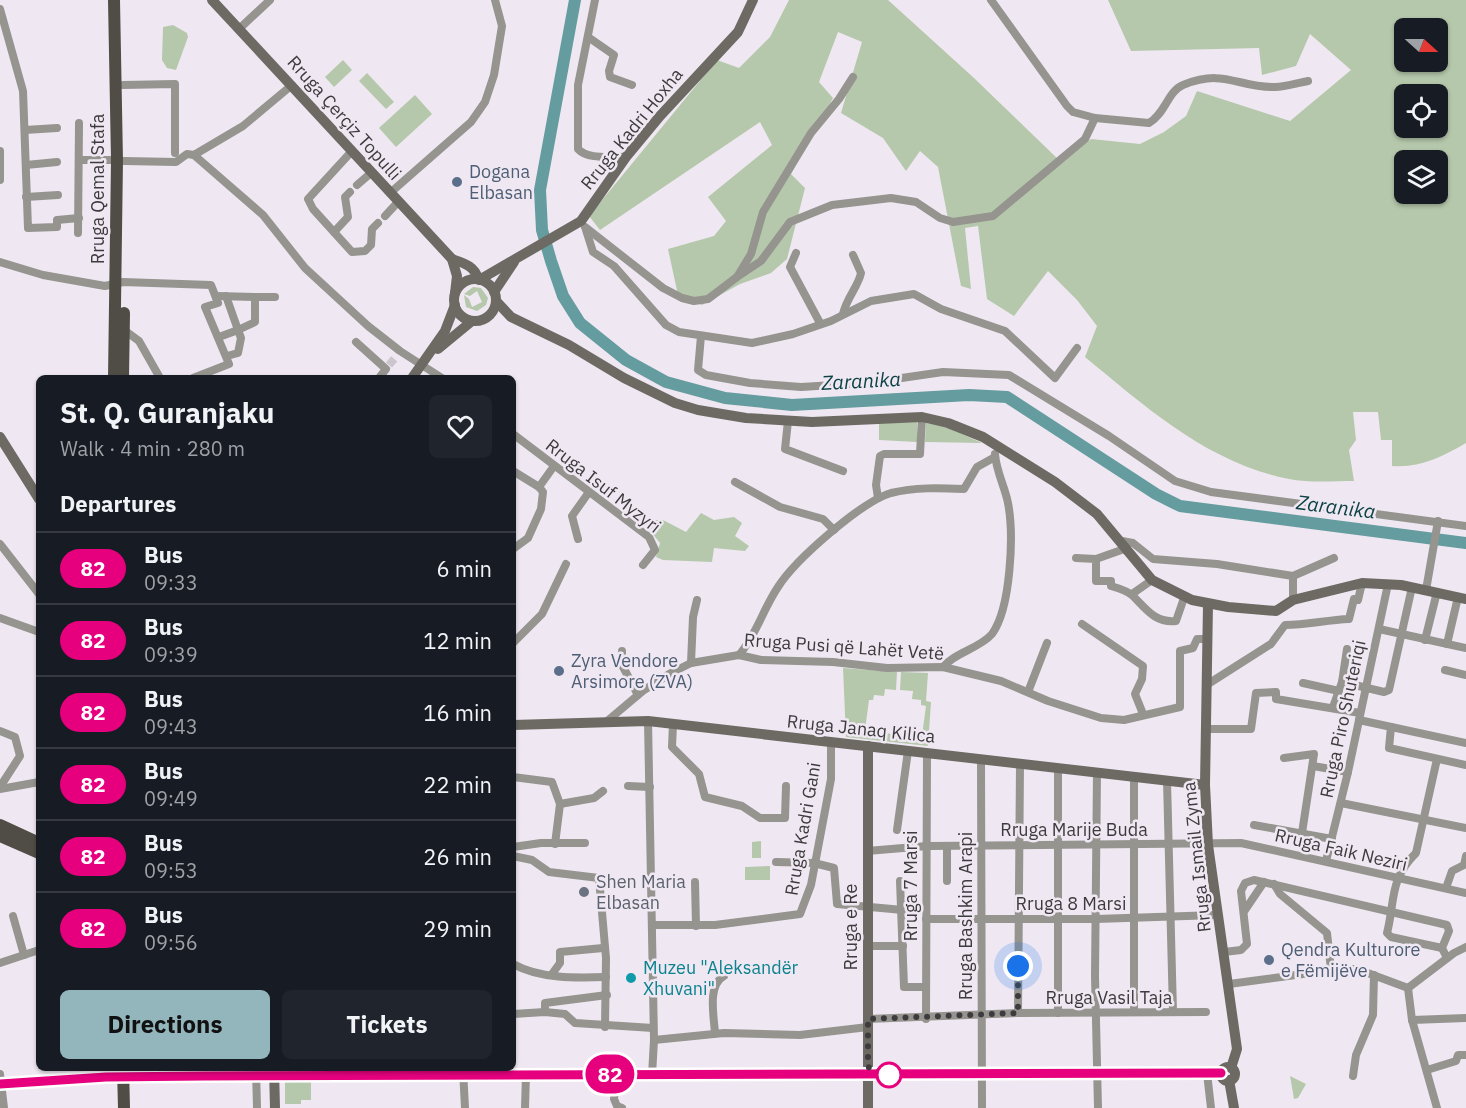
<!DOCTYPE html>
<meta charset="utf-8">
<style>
:root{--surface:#171b24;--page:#20242c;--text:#f1f3f6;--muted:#9ea1a6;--line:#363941;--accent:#93b5bc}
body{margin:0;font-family:"IBM Plex Sans",sans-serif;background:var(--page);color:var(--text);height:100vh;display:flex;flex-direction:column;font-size:22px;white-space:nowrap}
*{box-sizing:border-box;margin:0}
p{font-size:20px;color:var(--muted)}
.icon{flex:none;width:33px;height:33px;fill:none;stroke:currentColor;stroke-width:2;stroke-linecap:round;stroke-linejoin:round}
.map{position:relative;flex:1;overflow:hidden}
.details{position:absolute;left:36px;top:375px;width:480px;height:696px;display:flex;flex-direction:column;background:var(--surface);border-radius:9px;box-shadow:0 2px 4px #0004}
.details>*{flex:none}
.badge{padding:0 12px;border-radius:20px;font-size:21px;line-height:39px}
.needle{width:39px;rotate:111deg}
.controls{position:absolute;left:1394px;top:18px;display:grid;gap:12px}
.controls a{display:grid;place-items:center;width:54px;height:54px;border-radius:9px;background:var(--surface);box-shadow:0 2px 4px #0004;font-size:30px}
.you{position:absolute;width:30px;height:30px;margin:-15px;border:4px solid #fff;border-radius:50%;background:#1a73e8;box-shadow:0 0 0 9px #1a73e833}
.map>.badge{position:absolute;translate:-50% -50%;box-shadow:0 0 0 3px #fff}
h2{padding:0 24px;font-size:22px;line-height:54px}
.round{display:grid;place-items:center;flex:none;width:63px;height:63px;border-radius:9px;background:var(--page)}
.overview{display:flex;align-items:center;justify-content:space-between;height:102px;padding:0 24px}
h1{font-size:28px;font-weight:700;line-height:45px}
.cta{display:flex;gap:12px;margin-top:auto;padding:12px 24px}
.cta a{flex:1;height:69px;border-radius:9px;background:var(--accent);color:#111;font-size:24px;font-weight:700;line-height:69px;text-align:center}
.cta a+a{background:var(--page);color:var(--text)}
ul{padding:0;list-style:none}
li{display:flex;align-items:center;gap:18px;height:72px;padding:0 24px;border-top:2px solid var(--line)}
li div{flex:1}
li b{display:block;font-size:22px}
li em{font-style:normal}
li .badge{min-width:66px;font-weight:700;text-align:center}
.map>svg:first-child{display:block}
</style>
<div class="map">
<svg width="1466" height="1108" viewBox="0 0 1466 1108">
<rect width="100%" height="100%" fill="#efe8f2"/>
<g fill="#b5c8ab" fill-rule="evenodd">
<path d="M 789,0 L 888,0 L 974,78 L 1061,162 L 1091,139 L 1140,144 L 1164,132 L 1186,116 L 1197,91 L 1290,121 L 1351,70 L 1310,34 L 1296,66 L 1262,75 L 1259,48 L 1131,51 L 1108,0 L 1466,0 L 1466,443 C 1442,457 1420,468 1392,466 L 1392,440 L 1381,440 L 1378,412 L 1353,412 L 1356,440 L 1349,450 L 1354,481 C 1333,481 1309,483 1289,479 C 1208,463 1147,408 1085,357 L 1097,326 L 1077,300 L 1048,271 L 1014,316 L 987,299 L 978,226 L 965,228 L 971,289 L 961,286 L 938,167 L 920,151 L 906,171 L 883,138 L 841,113 L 862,42 L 838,32 L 819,82 L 833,98 L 791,174 L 805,188 L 787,259 L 771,273 L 740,284 L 702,305 L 678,295 L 668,249 L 714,236 L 726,221 L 708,197 L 772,145 L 760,122 L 600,230 L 589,216 L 717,60 L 739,68 L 770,37 ZM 1404,28 L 1437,28 L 1437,62 L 1404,62 ZM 1404,94 L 1437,94 L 1437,128 L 1404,128 ZM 1404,160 L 1437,160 L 1437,194 L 1404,194 Z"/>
<polygon points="173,25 187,33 188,37 176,70 167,68 162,60 163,27"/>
<polygon points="343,60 352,70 334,87 325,77"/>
<polygon points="367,73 394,102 386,109 359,81"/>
<polygon points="415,95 432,114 396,147 379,128"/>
<polygon points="473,287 481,288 488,298 486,305 477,311 466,307 464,295 469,299 472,307 482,302 477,291 470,296 464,294"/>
<polygon points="917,422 917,442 879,440 879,423"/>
<polygon points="926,423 946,427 982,443 925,442"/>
<polygon points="701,513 714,520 734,517 742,523 735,536 749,546 745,551 714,548 712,562 663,560 656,557 660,543 652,533 648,520 663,520 686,532"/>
<polygon points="843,668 897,672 896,690 885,689 884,696 874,695 873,700 869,700 865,730 906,736 907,733 922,736 926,706 921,705 921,700 912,699 913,691 900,690 901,672 928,673 926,701 931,702 928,746 846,737"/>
<polygon points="761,841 761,858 752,858 752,842"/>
<polygon points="770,866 770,880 745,880 745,867"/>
<polygon points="1290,1076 1306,1084 1298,1098 1294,1099"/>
<polygon points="285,1082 311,1082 311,1100 301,1100 301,1104 285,1104"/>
</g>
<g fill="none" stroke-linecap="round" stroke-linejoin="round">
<polyline stroke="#659c9f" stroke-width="12" points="575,0 540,190 542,230 551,261 563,296 580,323 626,360 666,382 725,398 792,405 969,395 1007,397 1156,494 1180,506 1466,543"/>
<polyline stroke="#cbc5ce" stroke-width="8" stroke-dasharray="8 4" stroke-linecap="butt" points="389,365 395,358"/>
<g stroke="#95948f" stroke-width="8">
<path d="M 595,0 L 578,85 L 578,149 C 588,160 611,156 626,157"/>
<path d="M 991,0 L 1067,106 L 1073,112 L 1095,118 L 1149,123 C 1165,114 1168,91 1183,85 C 1225,68 1238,88 1275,87 C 1286,87 1297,83 1308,81"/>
<polyline points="0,9 23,91 28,228 57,227 57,220 79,218"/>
<polyline points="239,29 270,0"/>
<polyline points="588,37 614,55 609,71 610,77 632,85"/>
<polyline points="123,85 175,84 175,153"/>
<polyline points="25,130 57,128"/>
<polyline points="0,151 0,180"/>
<polyline points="352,151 308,199 313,209 352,252 365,251 371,245 372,229 378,223"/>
<polyline points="194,155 263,215 305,268 368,326 400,351 442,378"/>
<polyline points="79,160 117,160"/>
<polyline points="124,161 176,162 187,154 194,155 243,126 292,85"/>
<polyline points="26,165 57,162"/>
<polyline points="357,185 371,173"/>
<polyline points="390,193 471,122 485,102 494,75 502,26 495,0"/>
<polyline points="26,197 58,195"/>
<polyline points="385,216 398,202"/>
<polyline points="585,227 663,288 682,298 694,301 708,299 737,277 751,254 763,212 811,133 839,99 853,77"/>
<polyline points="586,230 593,252 614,266 666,325 679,332 752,343 793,334 831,321 871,301 914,294 941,309 1005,331 1055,378 1077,348"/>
<polyline points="334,232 348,217 345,197 350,192"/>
<polyline points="78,233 79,123"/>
<polyline points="796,253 790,267 820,323"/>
<polyline points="0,262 43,275 105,286 123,282 211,285 218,303 205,307 229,364 193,378"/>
<polyline points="737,277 761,261 790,222 832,205 891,198 916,202 940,218 953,222 993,216 1085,139 1095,118"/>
<polyline points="216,296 255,297 255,322 238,330 241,338 238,353 227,356"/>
<polyline points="255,297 275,297"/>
<path d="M 843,314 C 847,297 858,287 861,273 L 853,255"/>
<polyline points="124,330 139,341 160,378"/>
<polyline points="701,336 698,370 706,375 750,383 801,387 867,383 943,372 1009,375 1109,436 1175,481 1211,492 1466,526"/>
<polyline points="219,337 238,330 226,296"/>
<polyline points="356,342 386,369 379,378"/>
<polyline points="788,421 785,449 843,471"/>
<polyline points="513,434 649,537 655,550 643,565"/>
<polyline points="513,471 539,487 554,466"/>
<polyline points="735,482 780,507 823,519 834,530"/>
<polyline points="878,498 876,485 880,456 884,454 920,454 922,417"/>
<polyline points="578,539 572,516 589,492"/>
<polyline points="1122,541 1133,543 1153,559 1217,564 1293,576 1293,600"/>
<polyline points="0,544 39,594"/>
<polyline points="513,549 528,538 541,509 543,492 539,487"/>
<path d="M 1076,558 L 1096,559 L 1096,581 L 1111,581 L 1111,586 C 1118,588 1128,591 1133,596 C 1146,609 1155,623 1176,621 L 1184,598"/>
<polyline points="1096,559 1127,548"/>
<polyline points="1293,576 1334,558"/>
<polyline points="1426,590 1438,521"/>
<polyline points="1132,594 1152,580"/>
<polyline points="0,618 39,632"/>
<polyline points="1082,624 1143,666 1142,679 1135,694 1143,714"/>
<polyline points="1379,629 1466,648"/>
<polyline points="1425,640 1437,592"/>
<polyline points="513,643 542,614 566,564"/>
<polyline points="1447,644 1458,597"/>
<polyline points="622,651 622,665 638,695"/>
<path d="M 739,655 C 757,634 763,609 778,587 C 795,560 861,502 891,493 C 915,487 940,488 964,489 L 977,467 L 995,457"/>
<polyline points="691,663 693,617 697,600"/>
<path d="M 943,667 C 955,652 979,649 992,634 C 1011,608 1014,534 1008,503 C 1005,487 996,471 995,454"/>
<polyline points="1445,670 1466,675"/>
<polyline points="1342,682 1384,692 1389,690 1412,587"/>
<polyline points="1303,683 1339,691"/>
<path d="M 1208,684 L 1271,644 L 1285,625 C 1307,625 1326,620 1349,619 L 1354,599 L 1358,600 L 1362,583"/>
<polyline points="1028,692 1047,643"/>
<polyline points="1333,707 1342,682 1347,649"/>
<polyline points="1359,720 1466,743"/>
<polyline points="648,721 654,1040 652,1075"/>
<polyline points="606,722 644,690 671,673 691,663 739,655 761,660 833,662 887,668 943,667 1001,681 1048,701 1101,718 1124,720 1180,707 1180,651 1193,648 1197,639 1207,639"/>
<polyline points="673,724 672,747 699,774 705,797 742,806 760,818 785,818 786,786"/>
<polyline points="1391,727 1389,748 1466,765"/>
<polyline points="1206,729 1251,729 1256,693 1276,692 1276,699 1360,713"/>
<polyline points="0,731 15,737 20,756 0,787"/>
<polyline points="1284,758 1314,754 1302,833"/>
<polyline points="981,759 982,1108"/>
<path d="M 1437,759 L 1416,853 C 1389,879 1395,902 1387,933 L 1391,937 L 1442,948"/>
<polyline points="1313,766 1348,772"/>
<polyline points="1097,772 1095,976 1098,1108"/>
<polyline points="513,777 552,782 560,804 594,798 603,791"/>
<polyline points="1134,777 1134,1012"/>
<polyline points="1167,781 1173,1012"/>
<polyline points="628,786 650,787"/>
<polyline points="0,789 39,782"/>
<polyline points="1341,803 1466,828"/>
<polyline points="1254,825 1332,839"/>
<polyline points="897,830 908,751"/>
<polyline points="555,844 560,804"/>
<polyline points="947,846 947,881"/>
<polyline points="513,847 541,843 585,843"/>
<polyline points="867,851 927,846 1241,843 1466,893"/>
<polyline points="513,856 532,860 549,872 599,878 606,958 605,1027"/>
<polyline points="1326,861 1348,772 1388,584"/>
<polyline points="776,862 814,863 834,868 837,904 903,910"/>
<polyline points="900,881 904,987 926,987"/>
<polyline points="695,882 696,926"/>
<polyline points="1274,884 1280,894 1327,933 1331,970"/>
<polyline points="1446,888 1452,871 1464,865 1466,856"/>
<polyline points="1245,910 1264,882"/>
<polyline points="13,916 24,955"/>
<polyline points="926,919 1096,919 1217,915"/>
<polyline points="652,925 715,925 800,914 811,885 831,779 831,742"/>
<polyline points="867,946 903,946"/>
<polyline points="1224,952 1241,950 1247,944 1241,891 1245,883 1254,880 1447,925 1449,931 1442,948 1447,958"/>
<polyline points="0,963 39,950"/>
<path d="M 513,964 C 540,979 576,978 606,977"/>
<polyline points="552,974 560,963 560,952 603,948"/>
<polyline points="1229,984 1340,969 1357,969 1408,988 1412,1020 1437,1108"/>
<polyline points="1408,988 1454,953 1466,947"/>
<polyline points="545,1012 545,1003 607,995"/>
<polyline points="1018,1013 1020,764"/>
<polyline points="1058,1013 1058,768"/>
<polyline points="513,1014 545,1012 565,1014 575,1023 653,1028"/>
<polyline points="868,1019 1018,1013 1206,1012"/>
<polyline points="926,1019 927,753"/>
<polyline points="1412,1020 1466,1018"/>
<path d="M 715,1033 C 714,1017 707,985 724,976"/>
<polyline points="654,1040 724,1033 800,1035 868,1027"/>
<polyline points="256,1068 257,1108"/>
<polyline points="463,1069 465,1108"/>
<polyline points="1427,1070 1456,1061 1458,1055 1466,1055"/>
<polyline points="1207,1073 1211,1108"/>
<polyline points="0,1074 4,1108"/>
<polyline points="616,1074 614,1099 617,1106 622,1108"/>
<polyline points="1353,1076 1356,1055 1373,1015 1374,975"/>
<polyline points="0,1084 115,1077"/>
<polyline points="525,1108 526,1074"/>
</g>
<g stroke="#6d6a64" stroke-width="10">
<polyline points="212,0 452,259 457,276 455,293"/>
<path d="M 452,259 C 463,263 475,266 478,279"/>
<circle cx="475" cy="300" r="21"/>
<polyline points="479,280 581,221 626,157 660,116 738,32 753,0"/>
<polyline points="494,292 514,262"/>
<polyline points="496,301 511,317 569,345 624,378 675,403 698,410 746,418 812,422 922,417 948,423 983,437 1055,482 1097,514 1152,580 1192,600 1228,607 1276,611 1293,600 1362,583 1401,585 1466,599"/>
<polyline points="438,349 472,321"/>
<polyline points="412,378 445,331 455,305"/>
<polyline points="0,437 39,499"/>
<polyline points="1208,604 1205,785 1208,845 1237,1049 1231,1068"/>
<polyline points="513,725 648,721 1205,785"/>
<polyline points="868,746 868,1108"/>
<circle cx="1228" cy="1074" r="7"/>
<polyline points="274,1068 275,1108"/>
<polyline points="115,1077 463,1073 1221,1073"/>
<polyline points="1229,1080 1234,1108"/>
</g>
<g stroke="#504d46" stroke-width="12">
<polyline points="114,0 117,160 114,378"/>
<polyline points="123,378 124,313"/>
<polyline points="0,825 39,843"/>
<polyline points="0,836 39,853"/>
<polyline points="123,1068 124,1108"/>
</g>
</g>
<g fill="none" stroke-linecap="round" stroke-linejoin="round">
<g stroke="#fff" stroke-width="14">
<polyline id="line" points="0,1084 106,1077 204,1076 1221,1073"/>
</g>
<use href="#line" stroke="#e6007e" stroke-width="9"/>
<polyline stroke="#3d3b3e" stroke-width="6" stroke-dasharray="0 10.8" points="889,1075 868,1067 868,1019 1018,1013 1018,966"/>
</g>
<g fill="#5c6f8a" stroke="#efe8f2" stroke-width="2">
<circle cx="457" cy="182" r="6"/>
<circle cx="559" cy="671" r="6"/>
<circle cx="1269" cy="960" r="6"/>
</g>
<circle fill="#6b7280" stroke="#efe8f2" stroke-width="2" cx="584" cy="892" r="6"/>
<circle fill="#0f9aa8" stroke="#efe8f2" stroke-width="2" cx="631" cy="978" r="6"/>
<circle fill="#fff" stroke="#e6007e" stroke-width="3" cx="889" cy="1075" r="12"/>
<g text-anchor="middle" stroke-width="5" stroke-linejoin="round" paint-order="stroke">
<g font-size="18" fill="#3d3b3e" stroke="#efe8f2">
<text transform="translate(344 118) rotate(48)" y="6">Rruga Çerçiz Topulli</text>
<text transform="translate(632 129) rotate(-51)" y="6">Rruga Kadri Hoxha</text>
<text transform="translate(98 189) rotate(-90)" y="6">Rruga Qemal Stafa</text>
<text transform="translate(603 486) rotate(38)" y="6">Rruga Isuf Myzyri</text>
<text transform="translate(844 647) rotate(4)" y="6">Rruga Pusi që Lahët Vetë</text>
<text transform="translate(1343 719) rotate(-78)" y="6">Rruga Piro Shuteriqi</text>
<text transform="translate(861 729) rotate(6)" y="6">Rruga Janaq Kilica</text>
<text transform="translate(803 829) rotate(-80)" y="6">Rruga Kadri Gani</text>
<text x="1074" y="836">Rruga Marije Buda</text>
<text transform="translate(1341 850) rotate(13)" y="6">Rruga Faik Neziri</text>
<text transform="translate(1197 857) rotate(-96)" y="6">Rruga Ismail Zyma</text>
<text transform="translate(911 886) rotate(-90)" y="6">Rruga 7 Marsi</text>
<text x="1071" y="910">Rruga 8 Marsi</text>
<text transform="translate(966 916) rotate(-90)" y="6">Rruga Bashkim Arapi</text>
<text transform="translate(851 927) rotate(-90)" y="6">Rruga e Re</text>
<text x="1109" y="1004">Rruga Vasil Taja</text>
</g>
<g font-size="18" fill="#4e5e75" stroke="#efe8f2" text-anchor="start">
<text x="469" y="178">Dogana<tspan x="469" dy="21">Elbasan</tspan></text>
<text x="571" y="667">Zyra Vendore<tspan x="571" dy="21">Arsimore (ZVA)</tspan></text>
<text x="1281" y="956">Qendra Kulturore<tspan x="1281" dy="21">e Fëmijëve</tspan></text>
</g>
<g font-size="18" fill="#5b616d" stroke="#efe8f2" text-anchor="start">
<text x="596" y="888">Shen Maria<tspan x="596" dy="21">Elbasan</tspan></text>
</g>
<g font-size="18" fill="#0d838f" stroke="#efe8f2" text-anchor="start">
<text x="643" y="974">Muzeu "Aleksandër<tspan x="643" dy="21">Xhuvani"</tspan></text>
</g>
<g font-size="20" font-style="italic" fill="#0e4245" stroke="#efe8f2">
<text transform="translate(861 381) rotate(-3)" y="7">Zaranika</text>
<text transform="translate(1336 507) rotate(7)" y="7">Zaranika</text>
</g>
</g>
</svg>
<div class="controls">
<a><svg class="needle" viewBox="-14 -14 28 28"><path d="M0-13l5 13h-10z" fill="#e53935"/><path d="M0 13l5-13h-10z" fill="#9ea1a6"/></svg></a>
<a><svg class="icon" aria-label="locate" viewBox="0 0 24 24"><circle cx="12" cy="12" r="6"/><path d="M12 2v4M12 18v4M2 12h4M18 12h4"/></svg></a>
<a><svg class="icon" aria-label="layers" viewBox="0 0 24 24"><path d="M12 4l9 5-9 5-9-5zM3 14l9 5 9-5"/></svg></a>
</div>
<div class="you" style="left:1018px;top:966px"></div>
<b class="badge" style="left:610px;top:1074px;background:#e6007e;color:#fff">82</b>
<section class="details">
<div class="overview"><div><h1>St. Q. Guranjaku</h1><p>Walk · 4 min · 280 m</p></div><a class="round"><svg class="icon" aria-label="heart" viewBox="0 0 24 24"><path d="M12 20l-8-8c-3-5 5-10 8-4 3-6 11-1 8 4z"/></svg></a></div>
<h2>Departures</h2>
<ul>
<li><span class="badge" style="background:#e6007e;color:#fff">82</span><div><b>Bus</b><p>09:33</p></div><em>6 min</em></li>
<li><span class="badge" style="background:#e6007e;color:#fff">82</span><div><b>Bus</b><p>09:39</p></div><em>12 min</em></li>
<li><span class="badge" style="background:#e6007e;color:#fff">82</span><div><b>Bus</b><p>09:43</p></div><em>16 min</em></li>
<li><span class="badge" style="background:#e6007e;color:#fff">82</span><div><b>Bus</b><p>09:49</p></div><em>22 min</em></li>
<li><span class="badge" style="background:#e6007e;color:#fff">82</span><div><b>Bus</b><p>09:53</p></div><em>26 min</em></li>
<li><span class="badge" style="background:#e6007e;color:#fff">82</span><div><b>Bus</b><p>09:56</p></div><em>29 min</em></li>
</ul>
<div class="cta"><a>Directions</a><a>Tickets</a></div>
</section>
</div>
